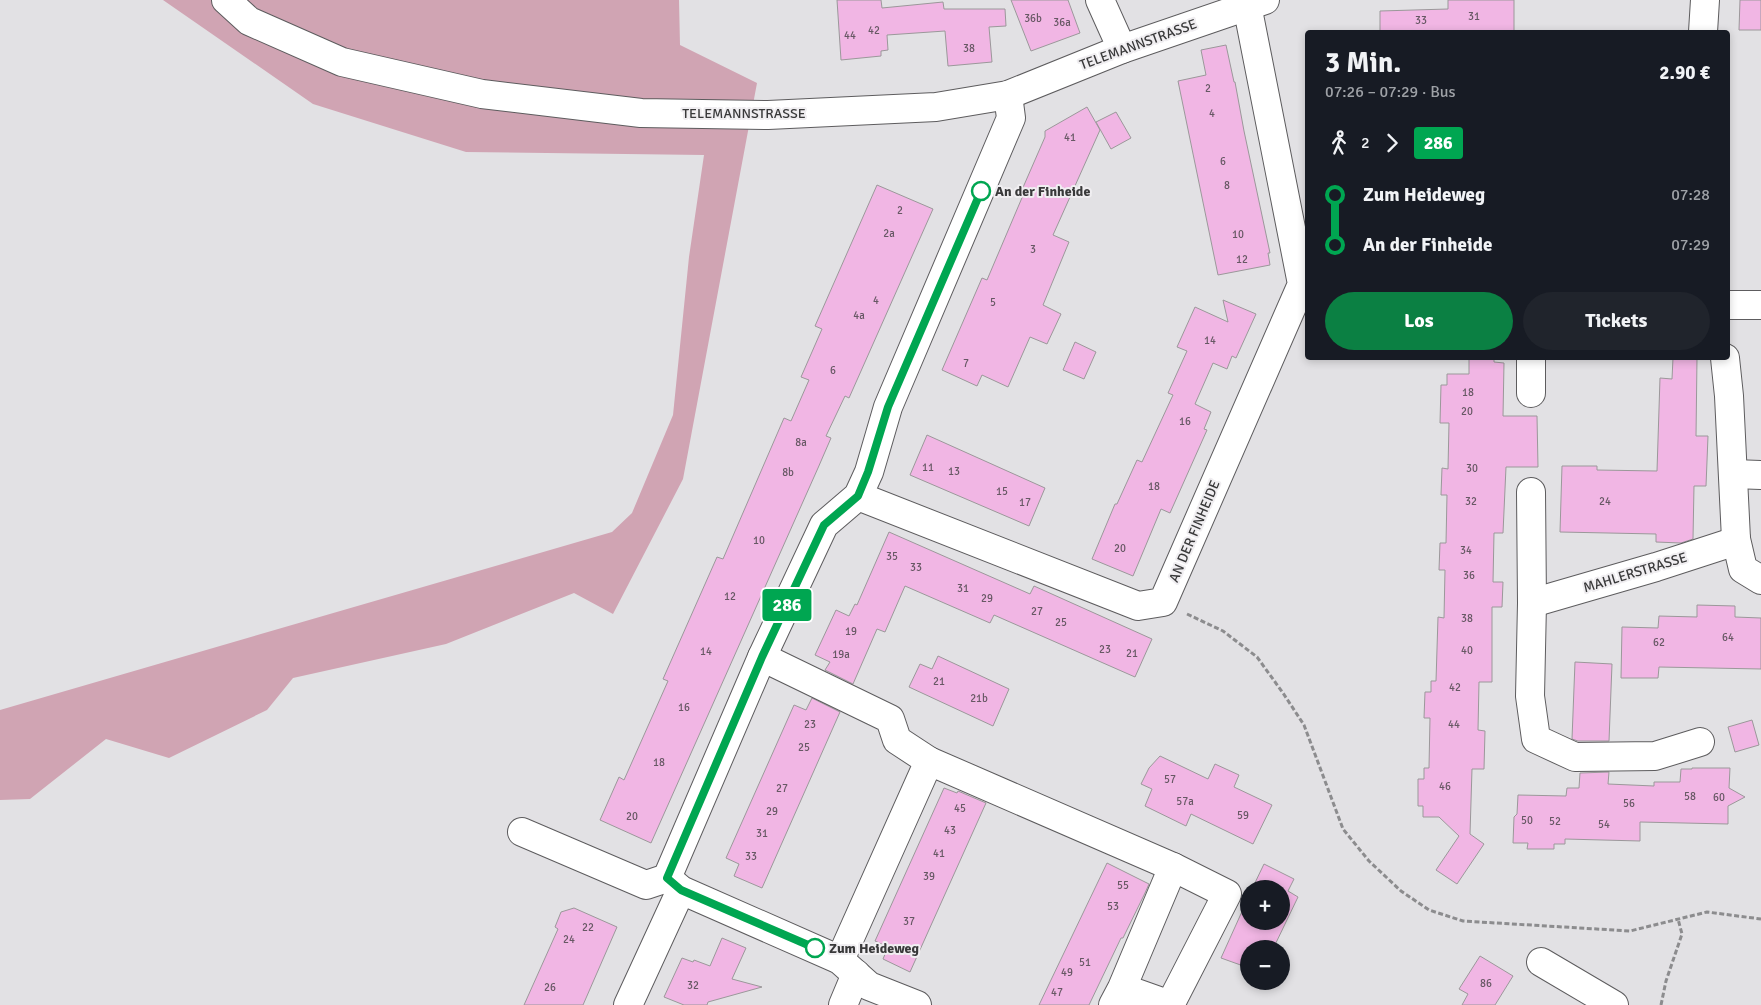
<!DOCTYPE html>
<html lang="de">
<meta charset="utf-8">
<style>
:root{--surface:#171b24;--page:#20242c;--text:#f1f3f6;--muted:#9ea1a6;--accent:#0b8043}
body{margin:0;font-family:Signika,sans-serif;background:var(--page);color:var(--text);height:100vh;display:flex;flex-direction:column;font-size:19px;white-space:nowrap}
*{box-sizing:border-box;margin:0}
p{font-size:16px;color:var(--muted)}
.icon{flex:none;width:28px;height:28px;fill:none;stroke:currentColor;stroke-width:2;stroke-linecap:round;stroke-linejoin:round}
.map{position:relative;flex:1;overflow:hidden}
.side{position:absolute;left:1305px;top:30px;width:425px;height:330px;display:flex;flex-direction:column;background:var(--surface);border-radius:5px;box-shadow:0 2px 8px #0003}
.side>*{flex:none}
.badge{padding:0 10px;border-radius:4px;font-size:18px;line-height:32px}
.buttons{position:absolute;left:1240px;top:880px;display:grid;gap:10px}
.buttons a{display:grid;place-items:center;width:50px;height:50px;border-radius:50%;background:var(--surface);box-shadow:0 2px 8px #0003;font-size:25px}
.map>.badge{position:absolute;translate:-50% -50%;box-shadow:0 0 0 2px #fff}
.legs{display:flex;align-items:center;gap:8px;height:55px;padding:0 20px;font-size:16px}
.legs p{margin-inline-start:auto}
.overview{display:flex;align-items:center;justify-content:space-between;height:85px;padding:0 20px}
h1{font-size:28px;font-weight:700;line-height:38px}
.button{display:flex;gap:10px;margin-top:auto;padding:10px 20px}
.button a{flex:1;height:58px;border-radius:30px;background:var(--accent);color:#fff;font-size:20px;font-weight:700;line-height:58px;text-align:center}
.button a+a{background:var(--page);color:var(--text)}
ul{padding:0 20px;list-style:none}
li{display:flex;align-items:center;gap:18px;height:50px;font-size:19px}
li i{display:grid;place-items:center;width:8px;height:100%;margin:0 6px;background:currentColor}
li i::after{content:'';width:12px;height:12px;margin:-6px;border:4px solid;border-radius:50%;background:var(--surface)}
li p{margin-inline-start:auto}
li:first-child i{background:linear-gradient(#0000 50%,currentColor 0)}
li:last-child i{background:linear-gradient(currentColor 50%,#0000 0)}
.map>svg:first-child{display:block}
</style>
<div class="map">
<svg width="1761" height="1005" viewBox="0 0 1761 1005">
<rect width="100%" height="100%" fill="#e2e1e4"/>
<polygon fill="#d0a4b3" points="163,0 679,0 680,45 757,83 683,479 613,614 574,593 446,644 293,678 267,710 169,758 106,739 30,799 0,800 0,710 612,532 632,513 673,415 689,257 704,155 466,152 313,104"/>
<g fill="#f1b6e4" stroke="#9b989a">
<polygon points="837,0 881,0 882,8 943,2 944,9 1005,9 1006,26 989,27 992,62 948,66 945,31 887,35 888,50 881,51 881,56 841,60"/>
<polygon points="1011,0 1068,0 1080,33 1031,51"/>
<polygon points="1448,0 1514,0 1514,31 1435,31 1435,32 1380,31 1380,11 1448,9"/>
<polygon points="1740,0 1761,0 1761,30 1739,30"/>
<polygon points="1226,45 1234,82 1235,82 1244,131 1270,253 1268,253 1270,265 1218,275 1178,81 1206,75 1201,50"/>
<polygon points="1087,107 1100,130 1053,235 1069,242 1043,305 1061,314 1047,344 1030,337 1008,387 982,375 977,386 942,370 982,278 987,280 1024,193 1021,192 1045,137 1045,131"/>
<polygon points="1116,112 1131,138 1111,149 1096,122"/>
<polygon points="877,185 933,209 849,398 845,396 826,436 831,438 818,468 651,843 600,820 619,777 624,780 668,681 663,679 717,557 723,559 784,418 791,421 809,380 801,377 822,329 815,326"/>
<polygon points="1223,300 1256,314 1236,358 1232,356 1227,369 1213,363 1195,404 1211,412 1204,429 1207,430 1170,513 1161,509 1133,576 1092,559 1115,504 1117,504 1137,460 1142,462 1173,395 1168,393 1187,351 1177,347 1195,307 1228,322"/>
<polygon points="1075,342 1096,352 1084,379 1063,370"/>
<polygon points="1469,358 1494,358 1494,362 1504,363 1503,416 1537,416 1538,467 1506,467 1503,533 1494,533 1493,582 1503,582 1502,607 1492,607 1492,682 1479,682 1478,730 1485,731 1484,769 1472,769 1470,834 1484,844 1457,884 1436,870 1459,836 1439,817 1423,817 1423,806 1418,806 1418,779 1424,779 1424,768 1429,768 1430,718 1424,718 1425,692 1431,692 1431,681 1436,681 1438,617 1444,618 1445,570 1439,570 1440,543 1446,543 1447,495 1441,495 1442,468 1448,469 1449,423 1440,423 1441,385 1447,385 1447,374 1469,374"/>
<polygon points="1673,358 1697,358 1696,436 1708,436 1706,486 1694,486 1693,539 1681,543 1656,542 1656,534 1560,532 1562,466 1597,466 1597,470 1657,471 1660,378 1672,379"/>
<polygon points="927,435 1045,488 1029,526 910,475"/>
<polygon points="889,532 1030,594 1034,586 1152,639 1135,677 994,615 990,623 905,586 885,632 877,629 853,684 825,670 830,662 815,655 836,610 849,616 855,604 857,605"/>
<polygon points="1697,605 1735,606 1735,617 1761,618 1761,669 1659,667 1658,678 1621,678 1622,627 1658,628 1659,616 1697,617"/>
<polygon points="938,656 1009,689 993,726 909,687 920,664 932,669"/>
<polygon points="1575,662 1612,664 1609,741 1578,741 1572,739"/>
<polygon points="812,698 840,712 762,888 734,876 739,864 726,858 794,705 806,710"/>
<polygon points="1752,720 1759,745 1735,752 1728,727"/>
<polygon points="1160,756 1208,779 1215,764 1239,775 1234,787 1272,805 1253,844 1191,814 1186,826 1145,806 1152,789 1141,784 1149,768"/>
<polygon points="1692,768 1730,768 1729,788 1745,797 1728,806 1728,824 1640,822 1640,841 1565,839 1565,844 1554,844 1554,849 1527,849 1528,843 1513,843 1514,817 1517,814 1518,795 1566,796 1567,788 1579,788 1580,773 1609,772 1608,784 1654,786 1654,782 1680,782 1681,769 1692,769"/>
<polygon points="944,788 957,793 958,791 986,803 910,972 883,959 888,947 875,941"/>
<polygon points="1107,863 1149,884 1145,893 1123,938 1121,938 1089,1005 1039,1005"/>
<polygon points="1264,864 1294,879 1288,891 1298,897 1273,949 1249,949 1249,968 1221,958 1249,896 1249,921 1281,921 1281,889 1252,889"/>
<polygon points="574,908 617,927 583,1005 524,1005 558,929 555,927 561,912"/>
<polygon points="722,938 746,948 732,979 762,987 708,1002 707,1005 684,1005 664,997 682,958 693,962 694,960 710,966"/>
<polygon points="1480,956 1513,976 1495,1005 1462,1005 1468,994 1459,989"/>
</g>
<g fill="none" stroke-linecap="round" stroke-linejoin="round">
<g stroke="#5d5c5e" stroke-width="30">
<g id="minor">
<polyline points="226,0 249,21 342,62 482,94 641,113 768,115 936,107 1008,95 1122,49 1265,0"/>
<polyline points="1100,0 1122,49"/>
<polyline points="1703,32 1705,0"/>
<polyline points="1728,305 1761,305"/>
<polyline points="1725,358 1729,396 1736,539 1743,569 1761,580"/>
<polyline points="1531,393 1531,358"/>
<polyline points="1733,474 1761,475"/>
<polyline points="1531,492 1532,603 1530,696 1536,739 1575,757 1655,756 1700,742"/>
<polyline points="858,496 1138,606 1163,602 1302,284 1247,5"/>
<polyline points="1532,603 1656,567 1730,543 1736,539"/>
<polyline points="762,657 890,719 897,740 929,761 840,960"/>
<polyline points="929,761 1173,867"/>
<polyline points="522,832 646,885 667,878 762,657 824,525 858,496 869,472 888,407 1011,118 1008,95"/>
<polyline points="667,878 681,890 840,960 869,986 917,1005"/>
<polyline points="1541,962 1614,1005"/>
<polyline points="628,1005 681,890"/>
<polyline points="843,1005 856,974"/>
<polyline points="1113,1005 1122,988 1173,867 1227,894 1170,1005 1122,988"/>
</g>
</g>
<g stroke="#8c8c8e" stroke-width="3" stroke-dasharray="5 2.5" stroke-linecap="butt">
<polyline points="1187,614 1223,631 1257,657 1283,693 1304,725 1343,829 1369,861 1401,891 1429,910 1463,921 1630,931 1707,912 1761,919"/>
<polyline points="1661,1005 1666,981 1682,934 1678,919"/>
</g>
<use href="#minor" stroke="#fff" stroke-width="28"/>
</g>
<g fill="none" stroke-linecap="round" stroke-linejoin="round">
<g stroke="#fff" stroke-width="11">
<polyline id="line-1" points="815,948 681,890 667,878 762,657 824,525 858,496 868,472 888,407 981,191"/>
</g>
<use href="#line-1" stroke="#00a651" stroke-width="8"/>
</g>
<g fill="#fff" stroke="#00a651" stroke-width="2.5">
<circle cx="981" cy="191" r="9"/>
<circle cx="815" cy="948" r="9"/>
</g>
<g text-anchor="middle" stroke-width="4" stroke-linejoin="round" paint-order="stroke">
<g font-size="11" fill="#675864">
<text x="1474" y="20">31</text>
<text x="1033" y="22">36b</text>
<text x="1421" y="24">33</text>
<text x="1062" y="26">36a</text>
<text x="874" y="34">42</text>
<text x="850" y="39">44</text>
<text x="969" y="52">38</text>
<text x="1208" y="92">2</text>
<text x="1212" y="117">4</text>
<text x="1070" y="141">41</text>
<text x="1223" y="165">6</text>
<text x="1227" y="189">8</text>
<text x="900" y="214">2</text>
<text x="889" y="237">2a</text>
<text x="1238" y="238">10</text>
<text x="1033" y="253">3</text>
<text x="1242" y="263">12</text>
<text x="876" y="304">4</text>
<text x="993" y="306">5</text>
<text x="859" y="319">4a</text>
<text x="1210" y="344">14</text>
<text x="966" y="367">7</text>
<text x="833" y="374">6</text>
<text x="1468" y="396">18</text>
<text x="1467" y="415">20</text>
<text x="1185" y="425">16</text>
<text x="801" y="446">8a</text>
<text x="928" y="471">11</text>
<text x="1472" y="472">30</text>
<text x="954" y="475">13</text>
<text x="788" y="476">8b</text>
<text x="1154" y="490">18</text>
<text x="1002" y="495">15</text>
<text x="1471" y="505">32</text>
<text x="1605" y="505">24</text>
<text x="1025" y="506">17</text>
<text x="759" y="544">10</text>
<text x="1120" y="552">20</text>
<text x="1466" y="554">34</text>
<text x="892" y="560">35</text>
<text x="916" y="571">33</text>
<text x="1469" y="579">36</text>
<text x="963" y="592">31</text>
<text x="730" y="600">12</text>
<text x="987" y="602">29</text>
<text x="1037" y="615">27</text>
<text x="1467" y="622">38</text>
<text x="1061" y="626">25</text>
<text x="851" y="635">19</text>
<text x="1728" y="641">64</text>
<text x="1659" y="646">62</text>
<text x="1105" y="653">23</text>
<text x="1467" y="654">40</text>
<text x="706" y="655">14</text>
<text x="1132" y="657">21</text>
<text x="841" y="658">19a</text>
<text x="939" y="685">21</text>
<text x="1455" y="691">42</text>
<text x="979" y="702">21b</text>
<text x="684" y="711">16</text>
<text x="810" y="728">23</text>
<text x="1454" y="728">44</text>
<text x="804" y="751">25</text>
<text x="659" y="766">18</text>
<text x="1170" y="783">57</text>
<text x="1445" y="790">46</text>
<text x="782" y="792">27</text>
<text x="1690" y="800">58</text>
<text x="1719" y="801">60</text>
<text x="1185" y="805">57a</text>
<text x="1629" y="807">56</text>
<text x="960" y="812">45</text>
<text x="772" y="815">29</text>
<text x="1243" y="819">59</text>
<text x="632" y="820">20</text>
<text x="1527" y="824">50</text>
<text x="1555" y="825">52</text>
<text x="1604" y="828">54</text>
<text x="950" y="834">43</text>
<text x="762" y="837">31</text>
<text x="939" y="857">41</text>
<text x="751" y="860">33</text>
<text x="929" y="880">39</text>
<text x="1123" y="889">55</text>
<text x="1113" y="910">53</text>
<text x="909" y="925">37</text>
<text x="588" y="931">22</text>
<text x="569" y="943">24</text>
<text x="1085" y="966">51</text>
<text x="1067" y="976">49</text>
<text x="1486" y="987">86</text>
<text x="693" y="989">32</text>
<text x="550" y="991">26</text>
<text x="1057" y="996">47</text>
</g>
<g font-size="14" fill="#39393a" stroke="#f0eef1">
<text transform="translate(1138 44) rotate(-20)" y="5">TELEMANNSTRASSE</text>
<text x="744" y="118">TELEMANNSTRASSE</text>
<text transform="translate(1194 531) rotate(-67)" y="5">AN DER FINHEIDE</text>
<text transform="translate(1635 572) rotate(-17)" y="5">MAHLERSTRASSE</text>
</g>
<g font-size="14" font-weight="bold" fill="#39393a" stroke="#f0eef1" text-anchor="start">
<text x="995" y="196">An der Finheide</text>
<text x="829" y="953">Zum Heideweg</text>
</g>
</g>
</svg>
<div class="buttons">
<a>+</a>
<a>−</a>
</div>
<b class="badge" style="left:787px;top:605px;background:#00a651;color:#fff">286</b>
<section class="side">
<div class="overview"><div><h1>3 Min.</h1><p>07:26 – 07:29 · Bus</p></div><b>2.90 €</b></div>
<div class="legs"><svg class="icon" aria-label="walk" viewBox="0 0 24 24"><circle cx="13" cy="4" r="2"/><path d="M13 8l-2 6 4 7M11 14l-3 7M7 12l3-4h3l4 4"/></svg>2<svg class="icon" aria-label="forward" viewBox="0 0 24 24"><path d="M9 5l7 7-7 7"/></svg><b class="badge" style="background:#00a651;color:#fff">286</b></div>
<ul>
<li><i style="color:#00a651"></i><b>Zum Heideweg</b><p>07:28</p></li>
<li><i style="color:#00a651"></i><b>An der Finheide</b><p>07:29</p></li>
</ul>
<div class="button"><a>Los</a><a>Tickets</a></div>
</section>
</div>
